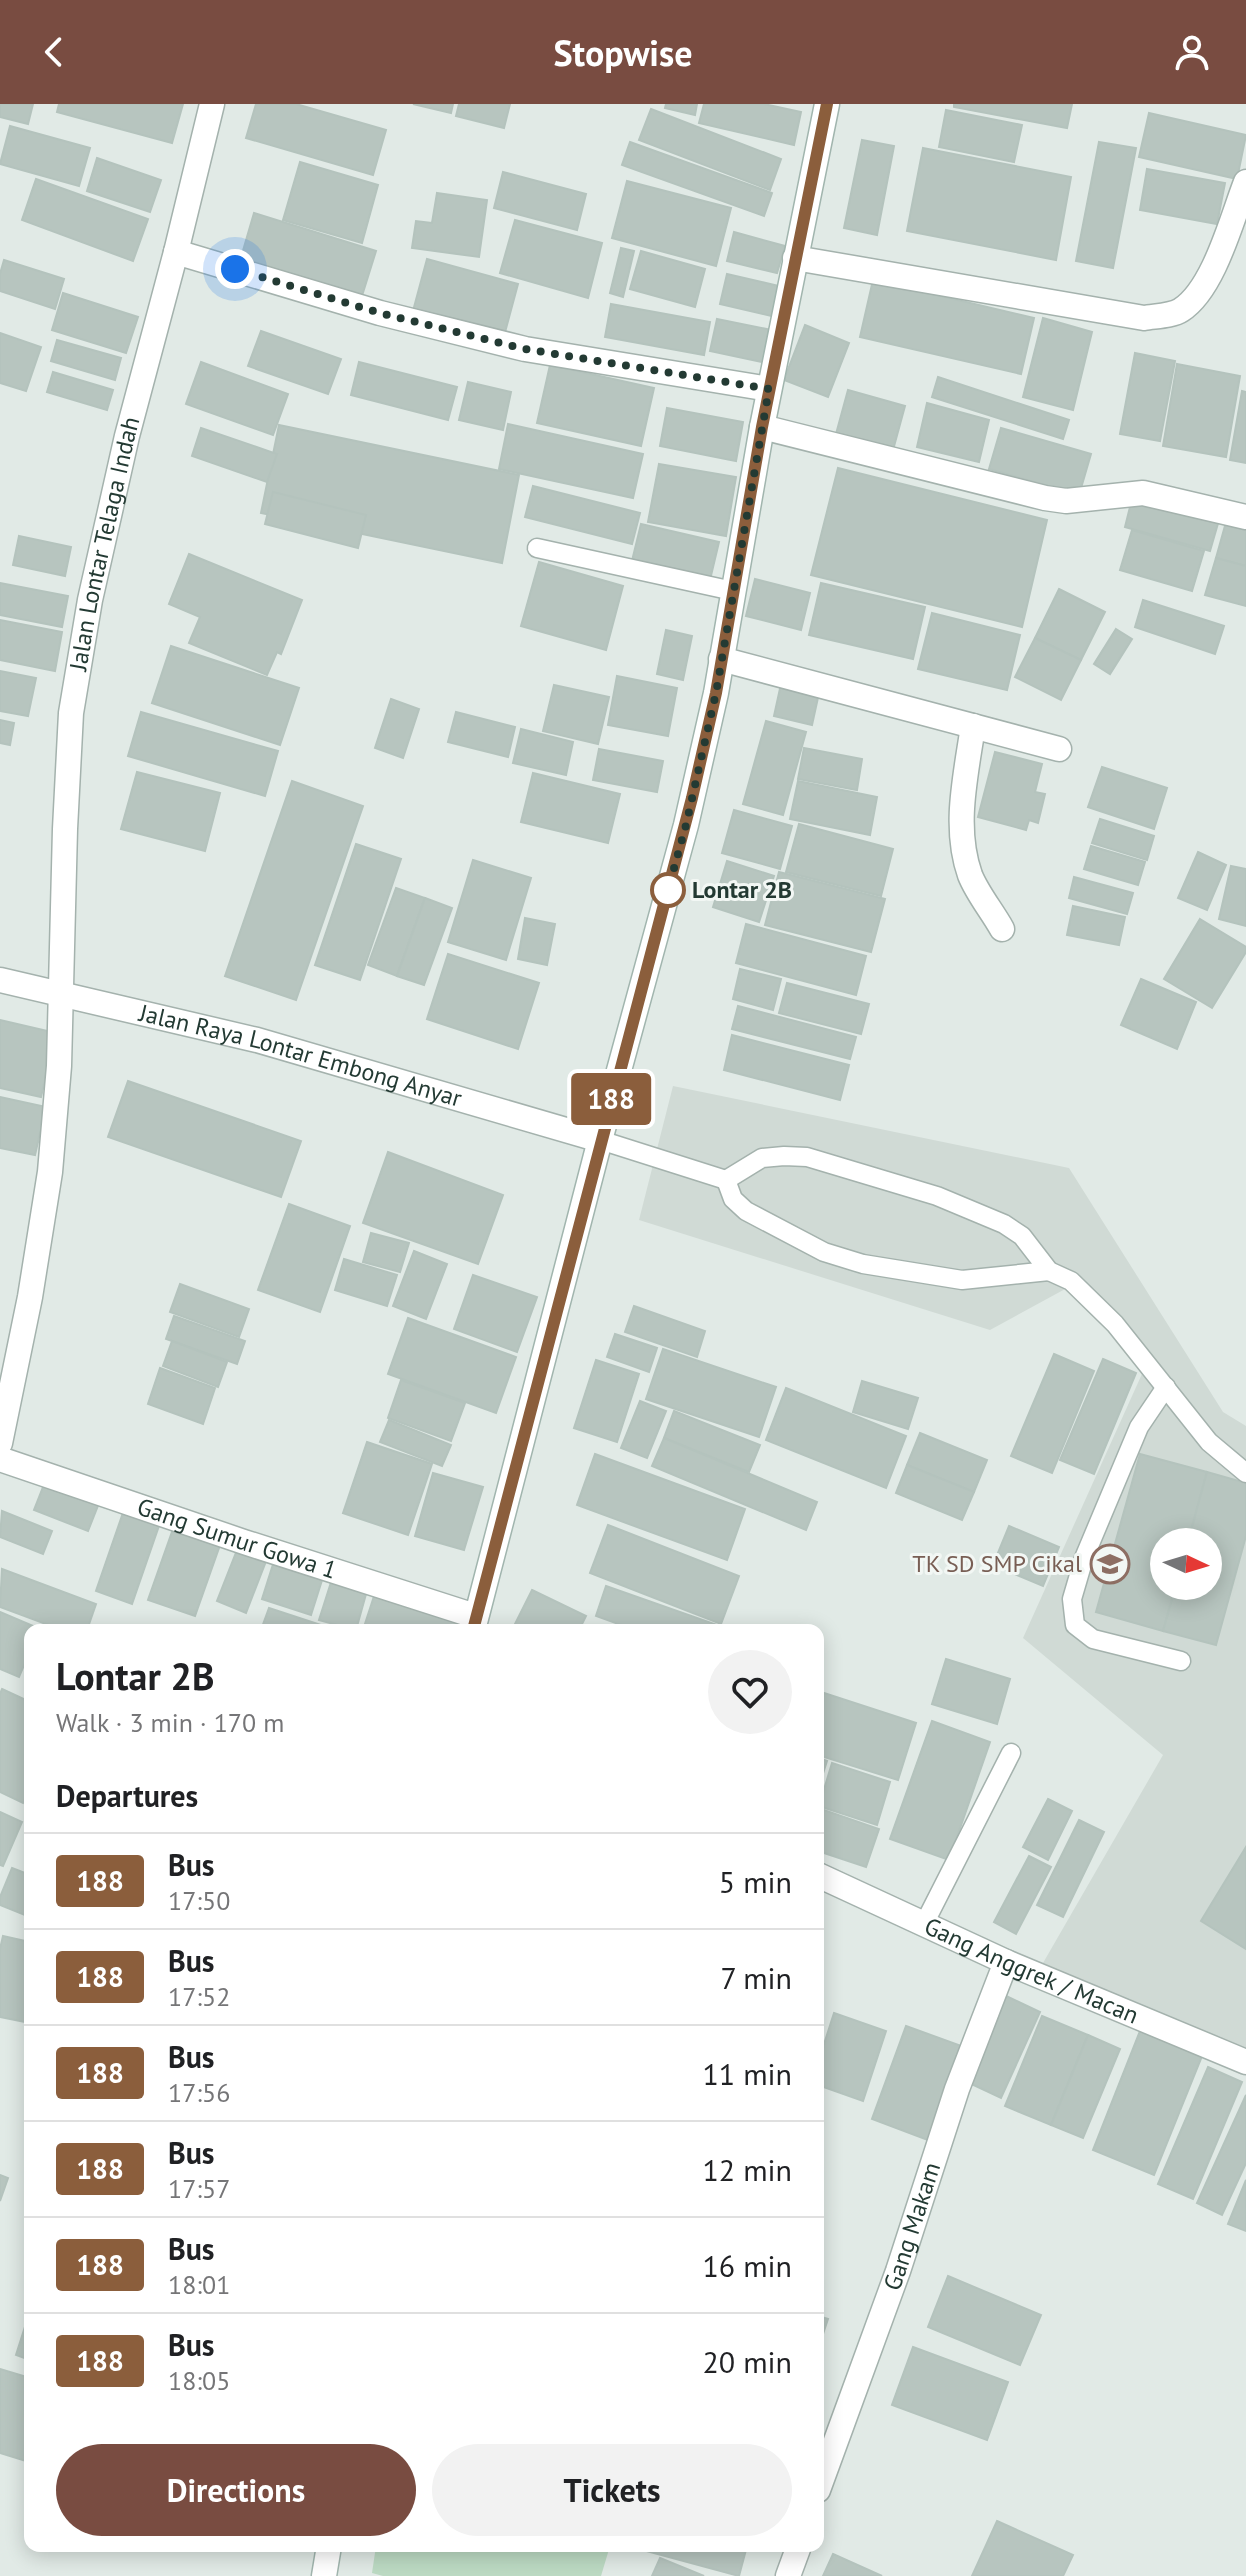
<!DOCTYPE html>
<meta charset="utf-8">
<style>
:root{--surface:#fff;--page:#f2f2f2;--text:#202124;--muted:#757577;--line:#e0e0e0;--accent:#794c41}
body{margin:0;font-family:"PT Sans",sans-serif;background:var(--page);color:var(--text);height:100vh;display:flex;flex-direction:column;font-size:30px;white-space:nowrap}
*{box-sizing:border-box;margin:0}
p{font-size:26px;color:var(--muted)}
.icon{flex:none;width:44px;height:44px;fill:none;stroke:currentColor;stroke-width:2;stroke-linecap:round;stroke-linejoin:round}
.map{position:relative;flex:1;overflow:hidden}
.details{position:absolute;left:24px;top:1520px;width:800px;height:928px;display:flex;flex-direction:column;background:var(--surface);border-radius:16px;box-shadow:0 4px 20px #0003}
.details>*{flex:none}
.badge{padding:0 16px;border-radius:6px;font-size:28px;line-height:52px}
.needle{width:52px;rotate:94deg}
.tools{position:absolute;left:1150px;top:1424px;display:grid;gap:16px}
.tools a{display:grid;place-items:center;width:72px;height:72px;border-radius:50%;background:var(--surface);box-shadow:0 4px 20px #0003;font-size:40px}
.you{position:absolute;width:40px;height:40px;margin:-20px;border:6px solid #fff;border-radius:50%;background:#1a73e8;box-shadow:0 0 0 12px #1a73e833}
.map>.badge{position:absolute;translate:-50% -50%;box-shadow:0 0 0 4px #fff}
h2{padding:0 32px;font-size:30px;line-height:72px}
.round{display:grid;place-items:center;flex:none;width:84px;height:84px;border-radius:42px;background:var(--page)}
.head{display:flex;align-items:center;justify-content:space-between;height:136px;padding:0 32px}
h1{font-size:38px;font-weight:600;line-height:60px}
.primary-button{display:flex;gap:16px;margin-top:auto;padding:16px 32px}
.primary-button a{flex:1;height:92px;border-radius:48px;background:var(--accent);color:#fff;font-size:32px;font-weight:600;line-height:92px;text-align:center}
.primary-button a+a{background:var(--page);color:var(--text)}
ul{padding:0;list-style:none}
li{display:flex;align-items:center;gap:24px;height:96px;padding:0 32px;border-top:2px solid var(--line)}
li div{flex:1}
li b{display:block;font-size:30px}
li em{font-style:normal}
li .badge{min-width:88px;font-weight:700;text-align:center}
header{display:flex;justify-content:space-between;align-items:center;height:104px;padding:0 32px;background:var(--accent);color:#fff;font-size:36px;font-weight:600}
.map>svg:first-child{display:block}
</style>
<header><svg class="icon" aria-label="back" viewBox="0 0 24 24"><path d="M15 5l-7 7 7 7"/></svg>Stopwise<svg class="icon" aria-label="person" viewBox="0 0 24 24"><circle cx="12" cy="8" r="4"/><path d="M4 21q1-7 8-7t8 7"/></svg></header>
<div class="map">
<svg width="1246" height="2472" viewBox="0 0 1246 2472">
<rect width="100%" height="100%" fill="#e1eae6"/>
<path fill="#d0dad5" fill-rule="evenodd" d="M 673,982 L 1069,1064 L 1223,1308 L 1246,1322 L 1246,1949 L 1043,1859 L 1163,1651 L 1023,1534 L 1146,1261 L 1067,1184 L 990,1226 L 639,1116 ZM 1164,1438 L 1208,1438 L 1208,1482 L 1164,1482 Z"/>
<polygon fill="#bcdac3" points="376,2442 610,2442 601,2472 383,2472 372,2469"/>
<g fill="#b7c5bf" stroke="#b4c3bd" stroke-width="2">
<polygon points="0,0 33,0 28,20 0,13"/>
<polygon points="59,0 183,0 172,39 57,8"/>
<polygon points="256,0 296,0 386,26 373,71 246,34"/>
<polygon points="413,0 453,0 451,9"/>
<polygon points="459,0 510,0 504,24 456,12"/>
<polygon points="666,0 697,0 695,11 665,4"/>
<polygon points="704,0 764,0 801,8 794,41 699,19"/>
<polygon points="954,0 1072,0 1067,24 954,3"/>
<polygon points="651,5 781,55 770,86 639,36"/>
<polygon points="946,6 1022,21 1014,58 939,43"/>
<polygon points="1149,9 1246,31 1237,75 1139,53"/>
<polygon points="10,22 90,44 79,82 0,60"/>
<polygon points="862,36 894,42 877,131 844,124"/>
<polygon points="630,38 772,89 764,112 622,61"/>
<polygon points="1099,38 1136,44 1113,164 1076,157"/>
<polygon points="923,44 1071,73 1056,156 907,127"/>
<polygon points="97,54 161,76 150,108 87,87"/>
<polygon points="300,58 378,81 362,139 283,116"/>
<polygon points="1147,65 1225,79 1217,120 1140,106"/>
<polygon points="503,68 586,90 577,126 494,104"/>
<polygon points="36,75 148,115 133,157 22,116"/>
<polygon points="627,77 731,104 716,162 612,134"/>
<polygon points="437,89 487,96 479,153 412,144 416,117 432,119"/>
<polygon points="254,109 376,147 361,195 240,157"/>
<polygon points="515,116 602,139 588,194 500,169"/>
<polygon points="734,128 785,142 777,169 727,157"/>
<polygon points="621,144 634,147 623,193 610,189"/>
<polygon points="641,147 705,165 695,203 630,185"/>
<polygon points="427,155 518,180 504,232 413,207"/>
<polygon points="4,156 64,175 55,205 0,187 0,170"/>
<polygon points="727,170 783,183 776,213 720,200"/>
<polygon points="873,176 1034,214 1021,270 860,233"/>
<polygon points="63,189 138,213 126,249 52,226"/>
<polygon points="611,200 710,218 704,251 605,233"/>
<polygon points="1043,214 1092,228 1073,306 1023,293"/>
<polygon points="717,215 777,227 771,260 710,247"/>
<polygon points="805,221 849,239 828,293 784,276"/>
<polygon points="261,227 341,255 328,290 248,262"/>
<polygon points="0,229 41,243 26,287 0,279"/>
<polygon points="57,236 121,254 115,276 51,257"/>
<polygon points="1135,249 1175,257 1160,337 1120,330"/>
<polygon points="201,258 288,290 273,331 186,300"/>
<polygon points="359,258 457,283 448,316 351,291"/>
<polygon points="1177,260 1240,272 1226,353 1163,342"/>
<polygon points="550,261 654,284 641,342 537,319"/>
<polygon points="53,268 113,286 107,306 47,288"/>
<polygon points="938,273 1069,316 1063,335 932,293"/>
<polygon points="468,278 511,288 503,326 459,316"/>
<polygon points="848,286 905,302 893,346 836,330"/>
<polygon points="1242,287 1246,288 1246,359 1230,356"/>
<polygon points="927,299 989,316 979,358 917,343"/>
<polygon points="667,304 743,318 736,357 660,342"/>
<polygon points="508,320 643,350 633,394 499,365"/>
<polygon points="279,321 519,371 502,459 261,409"/>
<polygon points="201,324 277,350 267,378 192,352"/>
<polygon points="1001,324 1091,350 1079,391 989,365"/>
<polygon points="659,360 736,373 726,432 648,418"/>
<polygon points="838,364 1047,416 1022,523 811,471"/>
<polygon points="533,382 640,409 632,440 525,413"/>
<polygon points="273,388 366,411 358,444 265,420"/>
<polygon points="1133,391 1219,416 1210,447 1125,423"/>
<polygon points="1228,411 1246,416 1246,462 1216,454"/>
<polygon points="641,420 719,438 709,480 631,461"/>
<polygon points="1132,426 1204,447 1192,487 1120,466"/>
<polygon points="19,432 71,443 65,472 13,461"/>
<polygon points="189,450 302,496 281,550 277,548 267,571 189,539 200,513 169,500"/>
<polygon points="1216,454 1246,462 1246,502 1205,491"/>
<polygon points="539,458 623,482 606,546 521,522"/>
<polygon points="755,475 810,489 801,526 746,512"/>
<polygon points="0,479 68,492 62,523 0,511"/>
<polygon points="821,479 925,503 913,555 809,531"/>
<polygon points="1059,485 1105,508 1081,556 1035,534"/>
<polygon points="1143,496 1224,522 1215,550 1135,523"/>
<polygon points="932,509 1020,531 1007,586 918,565"/>
<polygon points="0,516 62,528 55,567 0,556"/>
<polygon points="1116,525 1132,535 1110,570 1094,560"/>
<polygon points="666,526 692,532 683,576 657,570"/>
<polygon points="1035,534 1081,556 1061,596 1015,573"/>
<polygon points="171,542 299,584 280,641 152,599"/>
<polygon points="0,567 36,574 28,612 0,607"/>
<polygon points="617,572 677,584 668,632 608,621"/>
<polygon points="781,580 819,589 812,621 774,612"/>
<polygon points="554,581 609,593 598,640 543,627"/>
<polygon points="391,595 419,605 403,654 375,644"/>
<polygon points="141,608 278,647 265,692 128,652"/>
<polygon points="456,608 515,623 508,653 448,638"/>
<polygon points="0,616 14,619 10,641 0,639"/>
<polygon points="766,617 806,628 783,711 743,700"/>
<polygon points="521,625 573,638 566,671 513,659"/>
<polygon points="804,644 862,655 857,686 798,675"/>
<polygon points="599,645 663,657 657,688 593,676"/>
<polygon points="995,648 1042,660 1035,688 1045,690 1038,719 1029,716 1026,726 978,713"/>
<polygon points="1102,663 1167,684 1154,725 1088,703"/>
<polygon points="137,668 220,689 205,747 121,725"/>
<polygon points="533,669 620,690 608,739 521,718"/>
<polygon points="292,677 363,702 296,896 225,872"/>
<polygon points="798,677 877,693 870,731 790,715"/>
<polygon points="734,706 792,722 780,765 722,749"/>
<polygon points="1100,715 1154,732 1147,756 1092,739"/>
<polygon points="799,720 893,745 881,792 786,768"/>
<polygon points="356,740 401,755 360,876 315,861"/>
<polygon points="1091,742 1145,758 1138,781 1084,765"/>
<polygon points="1198,748 1226,761 1207,806 1178,794"/>
<polygon points="473,756 531,774 506,856 448,838"/>
<polygon points="727,757 774,772 759,818 713,803"/>
<polygon points="1231,762 1246,765 1246,822 1219,815"/>
<polygon points="779,768 885,795 871,848 765,821"/>
<polygon points="1074,773 1133,789 1127,810 1069,794"/>
<polygon points="396,784 425,794 397,872 368,861"/>
<polygon points="425,794 452,804 424,881 397,872"/>
<polygon points="1073,802 1125,813 1119,841 1067,831"/>
<polygon points="525,814 555,820 547,861 518,855"/>
<polygon points="1200,815 1246,843 1246,848 1212,904 1164,875"/>
<polygon points="746,820 866,852 856,891 736,859"/>
<polygon points="448,850 539,879 518,945 427,915"/>
<polygon points="740,865 781,875 773,906 733,895"/>
<polygon points="1141,875 1196,898 1177,945 1121,921"/>
<polygon points="787,879 869,900 861,930 779,909"/>
<polygon points="738,902 856,933 850,955 732,925"/>
<polygon points="0,916 56,929 41,993 0,984"/>
<polygon points="732,931 849,961 840,996 724,966"/>
<polygon points="128,977 301,1037 281,1093 108,1033"/>
<polygon points="0,993 46,1003 35,1051 0,1044"/>
<polygon points="388,1048 503,1091 478,1160 363,1119"/>
<polygon points="289,1100 350,1122 320,1208 258,1186"/>
<polygon points="371,1129 409,1139 400,1168 363,1158"/>
<polygon points="414,1147 447,1160 426,1215 393,1202"/>
<polygon points="344,1155 397,1171 387,1202 335,1186"/>
<polygon points="473,1171 537,1193 517,1248 454,1225"/>
<polygon points="180,1180 249,1205 239,1233 170,1208"/>
<polygon points="634,1202 705,1227 697,1253 625,1228"/>
<polygon points="174,1212 245,1237 237,1260 166,1235"/>
<polygon points="408,1214 516,1253 496,1309 388,1270"/>
<polygon points="615,1230 657,1244 649,1268 607,1253"/>
<polygon points="172,1237 227,1258 218,1283 163,1262"/>
<polygon points="663,1245 776,1283 759,1333 646,1295"/>
<polygon points="1054,1250 1094,1267 1052,1369 1011,1352"/>
<polygon points="1103,1255 1136,1269 1094,1370 1060,1356"/>
<polygon points="596,1256 639,1270 617,1338 574,1324"/>
<polygon points="160,1264 215,1284 203,1320 148,1300"/>
<polygon points="401,1276 465,1299 451,1337 388,1314"/>
<polygon points="862,1277 918,1294 908,1325 853,1308"/>
<polygon points="786,1284 906,1332 886,1384 766,1336"/>
<polygon points="640,1297 666,1307 647,1354 621,1344"/>
<polygon points="674,1307 760,1341 749,1368 664,1334"/>
<polygon points="389,1316 451,1341 442,1362 380,1338"/>
<polygon points="920,1329 987,1356 974,1388 907,1361"/>
<polygon points="664,1334 817,1398 806,1426 652,1362"/>
<polygon points="367,1338 432,1360 408,1431 343,1409"/>
<polygon points="595,1350 745,1405 727,1456 577,1401"/>
<polygon points="1140,1350 1207,1368 1188,1438 1164,1438 1164,1482 1176,1482 1163,1527 1096,1508"/>
<polygon points="907,1361 974,1388 962,1416 896,1389"/>
<polygon points="1207,1368 1246,1379 1246,1432 1216,1541 1163,1527 1176,1482 1208,1482 1208,1438 1188,1438"/>
<polygon points="433,1369 483,1383 464,1446 415,1432"/>
<polygon points="45,1378 99,1399 88,1427 34,1406"/>
<polygon points="125,1403 161,1416 132,1500 96,1487"/>
<polygon points="2,1407 52,1427 43,1450 0,1433"/>
<polygon points="608,1421 739,1472 721,1520 590,1469"/>
<polygon points="1009,1422 1059,1443 1043,1482 993,1461"/>
<polygon points="173,1425 220,1441 195,1512 148,1496"/>
<polygon points="239,1441 268,1452 246,1509 217,1497"/>
<polygon points="275,1454 324,1470 311,1511 262,1495"/>
<polygon points="2,1465 96,1500 87,1526 62,1526 0,1503"/>
<polygon points="333,1472 368,1483 356,1526 319,1516"/>
<polygon points="606,1482 720,1522 718,1526 635,1526 596,1512"/>
<polygon points="377,1483 472,1516 468,1526 363,1526"/>
<polygon points="532,1486 586,1512 579,1526 512,1526"/>
<polygon points="269,1504 336,1526 261,1526"/>
<polygon points="0,1508 40,1525 30,1526 30,1547 19,1573 0,1565"/>
<polygon points="946,1555 1010,1575 997,1620 932,1600"/>
<polygon points="2,1585 30,1598 30,1683 23,1699 0,1688 0,1590"/>
<polygon points="824,1589 916,1619 898,1676 818,1651 818,1608"/>
<polygon points="932,1617 990,1638 949,1756 890,1735"/>
<polygon points="818,1654 827,1657 818,1685"/>
<polygon points="832,1659 890,1678 877,1721 819,1702"/>
<polygon points="1048,1695 1072,1707 1048,1756 1023,1743"/>
<polygon points="818,1704 879,1725 866,1763 818,1747"/>
<polygon points="0,1708 22,1718 3,1762 0,1761"/>
<polygon points="1079,1716 1104,1728 1063,1813 1037,1801"/>
<polygon points="1246,1743 1246,1845 1201,1817"/>
<polygon points="1029,1752 1051,1763 1016,1830 994,1818"/>
<polygon points="12,1764 30,1771 30,1813 0,1801 0,1793"/>
<polygon points="3,1832 30,1838 30,1919 0,1913 0,1845"/>
<polygon points="1004,1891 1040,1908 1001,1994 965,1977"/>
<polygon points="834,1909 886,1927 863,1997 818,1981 818,1959"/>
<polygon points="1042,1912 1088,1931 1051,2021 1005,2002"/>
<polygon points="906,1922 967,1944 933,2038 872,2015"/>
<polygon points="1140,1927 1202,1952 1154,2071 1093,2046"/>
<polygon points="1088,1931 1120,1945 1083,2034 1051,2021"/>
<polygon points="1208,1963 1242,1978 1193,2095 1158,2080"/>
<polygon points="1246,1991 1246,2059 1222,2111 1197,2099"/>
<polygon points="0,2071 8,2074 0,2097"/>
<polygon points="1246,2076 1246,2127 1228,2120"/>
<polygon points="948,2172 1041,2211 1020,2261 928,2223"/>
<polygon points="30,2207 30,2256 16,2251"/>
<polygon points="818,2212 828,2215 818,2245"/>
<polygon points="913,2243 1008,2278 987,2336 892,2301"/>
<polygon points="0,2265 30,2274 30,2343 26,2357 0,2349"/>
<polygon points="997,2417 1073,2451 1063,2472 972,2472"/>
<polygon points="628,2442 747,2442 739,2472"/>
<polygon points="833,2450 882,2472 823,2472"/>
<polygon points="660,2454 704,2472 652,2472"/>
</g>
<g fill="none" stroke-linecap="round" stroke-linejoin="round">
<g stroke="#a4b2ad" stroke-width="21">
<g id="lane">
<polyline points="537,444 733,487"/>
<polyline points="600,1036 726,1076"/>
<polyline points="726,1076 762,1054 784,1052 807,1053 937,1092 1004,1120 1022,1132 1049,1167 1071,1177 1115,1220 1209,1338 1246,1369"/>
<polyline points="726,1076 733,1095 746,1107 824,1148 863,1160 962,1176 1049,1167"/>
<polyline points="1166,1283 1139,1323 1084,1454 1072,1495 1075,1521 1093,1535 1181,1557"/>
<polyline points="924,1820 1011,1649"/>
</g>
</g>
<g stroke="#a4b2ad" stroke-width="27">
<g id="street">
<polyline points="176,148 380,209 525,245 769,285"/>
<path d="M 795,154 L 1144,214 C 1155,212 1172,212 1181,206 C 1214,185 1232,114 1246,78"/>
<polyline points="762,323 1045,394 1066,397 1143,389 1246,413"/>
<polyline points="721,555 1059,645"/>
<path d="M 973,622 C 966,671 953,723 970,771 C 977,789 992,807 1002,825"/>
<path id="s1" d="M 0,876 L 257,936 L 600,1036"/>
<path id="s2" d="M 0,1339 L 30,1193 L 50,1068 L 59,962 L 65,725 L 71,609 L 90,496 L 127,332 L 176,148 L 212,0"/>
<path id="s3" d="M 0,1355 L 244,1438 L 475,1512"/>
<path id="s4" d="M 818,1771 L 1006,1858 L 1246,1958"/>
<path id="s5" d="M 818,2386 L 898,2167 L 957,1985 L 1006,1858"/>
<polyline points="788,2472 799,2442"/>
</g>
</g>
<g stroke="#a1b5ae" stroke-width="27">
<g id="secondary">
<polyline points="473,1526 600,1036 686,721 716,589 762,323 827,0"/>
<polyline points="324,2472 329,2442"/>
</g>
</g>
<use href="#lane" stroke="#fff" stroke-width="18"/>
<use href="#street" stroke="#fff" stroke-width="24"/>
<use href="#secondary" stroke="#fff" stroke-width="24"/>
</g>
<g fill="none" stroke-linecap="round" stroke-linejoin="round">
<g stroke="#fff" stroke-width="18">
<polyline id="line" points="473,1526 692,694 716,589 762,323 827,0"/>
</g>
<use href="#line" stroke="#8b5e3c" stroke-width="12"/>
<polyline stroke="#233a33" stroke-width="8" stroke-dasharray="0 14.4" points="235,165 380,209 525,245 769,285 716,589 686,721 668,786"/>
</g>
<defs>
<g id="school-ring" transform="scale(2)"><circle r="9.5" fill="#f2f7f4" stroke="#8d6e63" stroke-width="1.5"/><path d="M0-5L7-2L0 1L-7-2ZM-4 1L0 2.5L4 1V4Q0 6-4 4Z" fill="#8d6e63"/></g>
</defs>
<g fill-rule="evenodd">
<use href="#school-ring" x="1110" y="1460"/>
</g>
<circle fill="#fff" stroke="#8b5e3c" stroke-width="4" cx="668" cy="786" r="16"/>
<g text-anchor="middle" stroke-width="6" stroke-linejoin="round" paint-order="stroke">
<g font-size="24" fill="#233a33" stroke="#f2f7f4">
<text dy="8" stroke="none"><textPath href="#s2" startOffset="908">Jalan Lontar Telaga Indah</textPath></text>
<text dy="8" stroke="none"><textPath href="#s1" startOffset="310">Jalan Raya Lontar Embong Anyar</textPath></text>
<text dy="8" stroke="none"><textPath href="#s3" startOffset="250">Gang Sumur Gowa 1</textPath></text>
<text dy="8" stroke="none"><textPath href="#s4" startOffset="234">Gang Anggrek / Macan</textPath></text>
<text dy="8" stroke="none"><textPath href="#s5" startOffset="280">Gang Makam</textPath></text>
</g>
<g font-size="24" font-weight="bold" fill="#233a33" stroke="#f2f7f4" text-anchor="start">
<text x="692" y="794">Lontar 2B</text>
</g>
<g font-size="24" fill="#785e54" stroke="#f2f7f4" text-anchor="end">
<text x="1082" y="1468">TK SD SMP Cikal</text>
</g>
</g>
</svg>
<div class="tools">
<a><svg class="needle" viewBox="-14 -14 28 28"><path d="M0-13l5 13h-10z" fill="#e53935"/><path d="M0 13l5-13h-10z" fill="#757577"/></svg></a>
</div>
<div class="you" style="left:235px;top:165px"></div>
<b class="badge" style="left:611px;top:995px;background:#8b5e3c;color:#fff">188</b>
<section class="details">
<div class="head"><div><h1>Lontar 2B</h1><p>Walk · 3 min · 170 m</p></div><a class="round"><svg class="icon" aria-label="heart" viewBox="0 0 24 24"><path d="M12 20l-8-8c-3-5 5-10 8-4 3-6 11-1 8 4z"/></svg></a></div>
<h2>Departures</h2>
<ul>
<li><span class="badge" style="background:#8b5e3c;color:#fff">188</span><div><b>Bus</b><p>17:50</p></div><em>5 min</em></li>
<li><span class="badge" style="background:#8b5e3c;color:#fff">188</span><div><b>Bus</b><p>17:52</p></div><em>7 min</em></li>
<li><span class="badge" style="background:#8b5e3c;color:#fff">188</span><div><b>Bus</b><p>17:56</p></div><em>11 min</em></li>
<li><span class="badge" style="background:#8b5e3c;color:#fff">188</span><div><b>Bus</b><p>17:57</p></div><em>12 min</em></li>
<li><span class="badge" style="background:#8b5e3c;color:#fff">188</span><div><b>Bus</b><p>18:01</p></div><em>16 min</em></li>
<li><span class="badge" style="background:#8b5e3c;color:#fff">188</span><div><b>Bus</b><p>18:05</p></div><em>20 min</em></li>
</ul>
<div class="primary-button"><a>Directions</a><a>Tickets</a></div>
</section>
</div>
